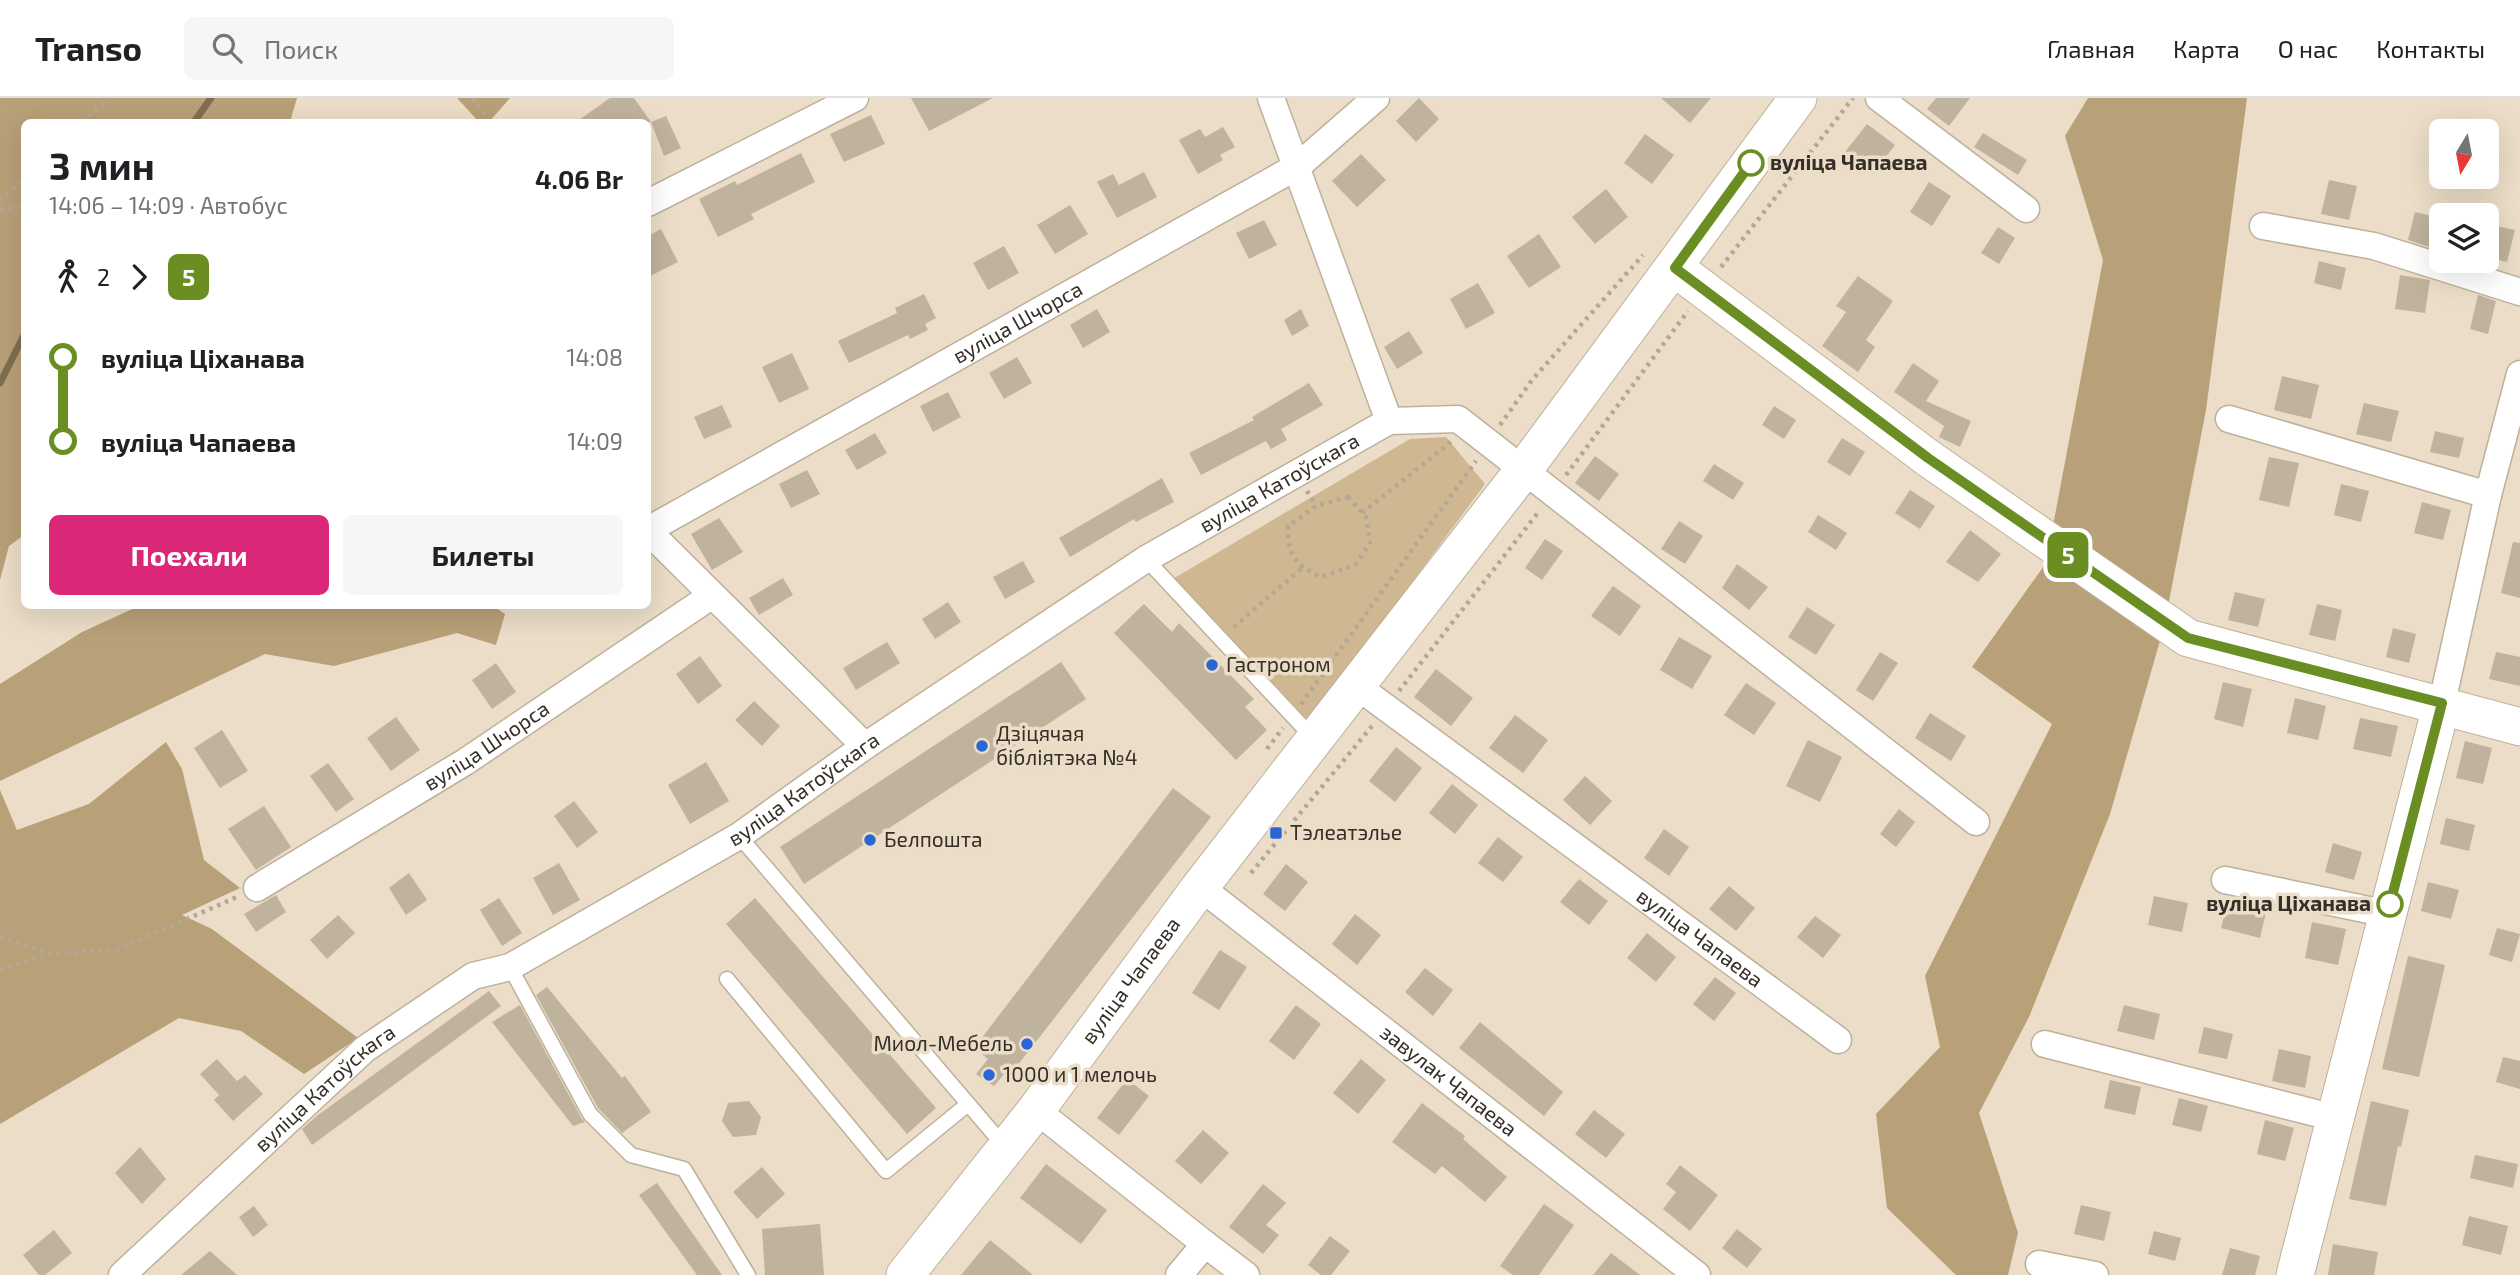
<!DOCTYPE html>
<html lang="ru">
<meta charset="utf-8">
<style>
:root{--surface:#fff;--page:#f6f6f6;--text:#202124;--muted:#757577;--line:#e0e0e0;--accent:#db2777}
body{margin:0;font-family:"Exo 2",sans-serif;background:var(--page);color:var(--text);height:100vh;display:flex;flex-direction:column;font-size:26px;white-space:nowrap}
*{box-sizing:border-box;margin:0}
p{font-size:23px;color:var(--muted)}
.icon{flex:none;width:38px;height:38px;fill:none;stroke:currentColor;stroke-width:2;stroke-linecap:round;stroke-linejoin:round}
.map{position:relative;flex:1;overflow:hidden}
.side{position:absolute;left:21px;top:21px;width:630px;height:490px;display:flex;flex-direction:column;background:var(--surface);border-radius:10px;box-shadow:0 7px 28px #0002}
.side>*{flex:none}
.badge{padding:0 14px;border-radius:10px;font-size:24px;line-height:46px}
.needle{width:46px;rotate:190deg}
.tools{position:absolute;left:2429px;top:21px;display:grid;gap:14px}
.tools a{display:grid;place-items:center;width:70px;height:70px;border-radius:10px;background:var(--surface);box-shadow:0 7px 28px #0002;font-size:35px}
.map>.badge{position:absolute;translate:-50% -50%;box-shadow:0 0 0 4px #fff}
.legs{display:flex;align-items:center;gap:10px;height:77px;padding:0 28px;font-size:23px}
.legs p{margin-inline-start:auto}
.headline{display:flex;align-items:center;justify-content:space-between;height:119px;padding:0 28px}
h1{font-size:38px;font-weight:700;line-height:52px}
.cta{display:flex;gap:14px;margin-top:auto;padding:14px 28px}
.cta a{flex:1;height:80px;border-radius:10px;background:var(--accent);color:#fff;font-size:28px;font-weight:700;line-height:80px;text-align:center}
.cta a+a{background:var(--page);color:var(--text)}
ul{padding:0 28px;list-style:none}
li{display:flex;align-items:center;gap:24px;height:84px;font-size:26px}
li i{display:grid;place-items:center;width:10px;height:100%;margin:0 9px;background:currentColor}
li i::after{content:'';width:18px;height:18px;margin:-9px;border:5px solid;border-radius:50%;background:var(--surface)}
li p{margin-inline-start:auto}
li:first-child i{background:linear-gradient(#0000 50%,currentColor 0)}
li:last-child i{background:linear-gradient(currentColor 50%,#0000 0)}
header{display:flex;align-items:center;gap:42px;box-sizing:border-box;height:98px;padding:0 35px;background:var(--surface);border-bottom:2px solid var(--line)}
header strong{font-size:33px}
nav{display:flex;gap:38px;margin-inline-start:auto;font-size:24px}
.search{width:490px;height:63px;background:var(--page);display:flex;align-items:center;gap:18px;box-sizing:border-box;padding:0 24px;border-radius:10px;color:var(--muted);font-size:26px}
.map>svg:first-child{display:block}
</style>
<header>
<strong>Transo</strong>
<div class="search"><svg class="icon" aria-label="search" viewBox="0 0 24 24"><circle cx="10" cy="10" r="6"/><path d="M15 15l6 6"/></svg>Поиск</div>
<nav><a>Главная</a><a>Карта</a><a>О нас</a><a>Контакты</a></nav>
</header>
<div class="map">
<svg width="2520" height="1177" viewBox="0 0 2520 1177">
<rect width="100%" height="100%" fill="#ebddc7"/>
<polygon fill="#ceb791" points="1446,339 1485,386 1309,623 1166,485 1410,341"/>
<g fill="#b8a078">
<polygon points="0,0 297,0 290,24 24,24 24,437 9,448 0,482"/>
<polygon points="457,0 510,0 489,24 479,24"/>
<polygon points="2088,0 2247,0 2206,312 2164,529 2110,716 2029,919 1979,1015 2018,1135 2008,1177 1956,1177 1887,1110 1876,1016 1940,949 1925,878 2052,626 1972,569 2046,465 2103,162 2065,38"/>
<polygon points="139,508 493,508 505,516 496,547 457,535 334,568 265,556 0,683 0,586 82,534"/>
<polygon points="166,644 182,671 204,762 240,790 182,817 212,831 358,940 304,976 241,933 179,920 0,1026 0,692 17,732 89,706"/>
</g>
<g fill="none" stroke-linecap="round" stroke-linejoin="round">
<g stroke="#806e50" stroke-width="7">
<polyline points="194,24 211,0"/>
<polyline points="0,285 24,237"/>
</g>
</g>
<g fill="#c0b39d">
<polygon points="610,0 634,0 651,24 666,18 681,50 664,58 651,24 576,24"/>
<polygon points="911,0 993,0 929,33"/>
<polygon points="1419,0 1439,21 1416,44 1396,23"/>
<polygon points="1661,0 1711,0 1690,25"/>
<polygon points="1936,0 1970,0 1949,28 1927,11"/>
<polygon points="871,17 885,46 844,64 830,36"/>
<polygon points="1867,26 1895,47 1873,76 1845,54"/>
<polygon points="1223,29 1235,49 1220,57 1223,62 1198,76 1179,42 1200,31 1205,39"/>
<polygon points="1983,35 2027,62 2018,77 1974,49"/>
<polygon points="1645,36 1674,57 1652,86 1624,65"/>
<polygon points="801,55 815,84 751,116 754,121 718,139 699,101 735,83 737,87"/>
<polygon points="1361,56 1386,82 1357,109 1332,83"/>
<polygon points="1144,74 1157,99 1117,120 1097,84 1113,76 1119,87"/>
<polygon points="2329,82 2357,88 2349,122 2321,116"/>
<polygon points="1929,84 1951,98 1932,128 1910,114"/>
<polygon points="1606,91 1628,119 1595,146 1572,119"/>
<polygon points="1070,107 1088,136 1055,156 1037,127"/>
<polygon points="2415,114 2441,120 2441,153 2408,142"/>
<polygon points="1264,122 1277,147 1249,161 1236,135"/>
<polygon points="2493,127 2515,132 2507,164 2487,159"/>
<polygon points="1998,129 2015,140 1999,166 1981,155"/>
<polygon points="661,131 678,164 648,179 648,138"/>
<polygon points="1539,136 1561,169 1529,190 1507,158"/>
<polygon points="1004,148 1019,175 988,192 973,165"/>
<polygon points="2319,163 2346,170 2341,192 2314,185"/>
<polygon points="2400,177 2430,182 2425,215 2395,211"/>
<polygon points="1858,178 1893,203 1866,242 1875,249 1858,274 1822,248 1846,214 1836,208"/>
<polygon points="1478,185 1495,215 1466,231 1450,201"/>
<polygon points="924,196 936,220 925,226 928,232 910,241 908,237 849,265 838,243 897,215 895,210"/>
<polygon points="2478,197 2496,203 2488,236 2470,231"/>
<polygon points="1097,211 1110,234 1083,250 1070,227"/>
<polygon points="1301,211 1309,228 1292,238 1284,222"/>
<polygon points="1409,233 1423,255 1397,271 1384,249"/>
<polygon points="792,255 809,291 779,305 762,269"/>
<polygon points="1017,259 1032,285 1004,301 989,275"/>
<polygon points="1913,265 1939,283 1926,303 1971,323 1960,349 1939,339 1944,328 1894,294"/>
<polygon points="2282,278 2319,287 2311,321 2274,312"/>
<polygon points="1309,285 1323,307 1281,331 1287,342 1271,351 1266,343 1201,377 1189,355 1254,322 1252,319"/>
<polygon points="948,294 961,319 933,334 920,308"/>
<polygon points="2364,305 2399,313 2391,344 2356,336"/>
<polygon points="722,307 732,329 704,341 694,319"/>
<polygon points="1774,308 1796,322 1784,341 1762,327"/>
<polygon points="2435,333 2464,340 2459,360 2430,354"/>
<polygon points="875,335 887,355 857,372 845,352"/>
<polygon points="1842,340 1865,354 1850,378 1827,364"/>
<polygon points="1595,358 1619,376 1599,403 1575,385"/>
<polygon points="2269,359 2299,365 2289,409 2259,402"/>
<polygon points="1714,366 1744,385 1733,402 1703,383"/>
<polygon points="807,372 820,396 791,410 779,386"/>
<polygon points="1162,380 1174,404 1136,424 1134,421 1070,459 1059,440"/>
<polygon points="2341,386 2369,393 2361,424 2334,417"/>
<polygon points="1910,392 1935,408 1920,431 1895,415"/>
<polygon points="2422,404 2451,412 2443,442 2414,435"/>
<polygon points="1818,417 1847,435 1836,452 1808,434"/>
<polygon points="719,420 743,454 712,472 691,436"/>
<polygon points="1679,423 1703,438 1685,466 1661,451"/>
<polygon points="1970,432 2001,456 1978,484 1946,464"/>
<polygon points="1545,441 1563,453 1542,482 1525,470"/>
<polygon points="2513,444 2520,445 2520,500 2501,495"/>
<polygon points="1023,463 1035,484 1005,501 993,479"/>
<polygon points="1737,466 1768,489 1749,512 1722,490"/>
<polygon points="783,480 793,497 759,517 749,500"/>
<polygon points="1613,488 1641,508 1620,538 1591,518"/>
<polygon points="2235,494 2265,501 2258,529 2228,522"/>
<polygon points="948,504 961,524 935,541 922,521"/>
<polygon points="1144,506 1172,534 1179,525 1254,601 1245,609 1267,632 1236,662 1114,535"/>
<polygon points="2317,506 2342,512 2335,543 2309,537"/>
<polygon points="1807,509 1835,527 1816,557 1788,539"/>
<polygon points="2393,530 2416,536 2409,565 2386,559"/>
<polygon points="1679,539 1712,558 1692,591 1660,572"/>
<polygon points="887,544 900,565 856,592 843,570"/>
<polygon points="1880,554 1898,565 1873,603 1856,592"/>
<polygon points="2496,554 2520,559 2520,588 2489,581"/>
<polygon points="700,558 722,588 698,606 676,576"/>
<polygon points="1061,564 1086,601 804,786 780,749"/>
<polygon points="496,565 516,594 492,611 472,582"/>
<polygon points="1436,571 1473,600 1451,628 1414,599"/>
<polygon points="2223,584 2252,591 2243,629 2214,621"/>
<polygon points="1746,585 1776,605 1754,637 1724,617"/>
<polygon points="2295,600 2326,608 2318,642 2287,635"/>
<polygon points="754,603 780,628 762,648 735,622"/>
<polygon points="1930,615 1966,638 1951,663 1915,640"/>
<polygon points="1515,617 1548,642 1523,675 1489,650"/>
<polygon points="396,619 420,652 391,673 367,640"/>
<polygon points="2360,620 2398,628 2391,659 2353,651"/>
<polygon points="222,632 248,673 220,690 194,650"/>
<polygon points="1808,642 1842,659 1820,704 1786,688"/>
<polygon points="2465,643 2492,650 2483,686 2456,680"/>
<polygon points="1396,649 1422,670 1395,704 1369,683"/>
<polygon points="706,664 729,703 690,726 668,687"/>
<polygon points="328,665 354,701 336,714 310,678"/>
<polygon points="1585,678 1612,703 1590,727 1563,702"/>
<polygon points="1452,686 1478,707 1455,736 1429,715"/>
<polygon points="1173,690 1211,719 1010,977 1006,974 994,988 976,976 988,961 974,950"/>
<polygon points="574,703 598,734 577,750 554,718"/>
<polygon points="264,708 291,749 256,772 228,731"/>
<polygon points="1899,711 1915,724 1896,749 1880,736"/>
<polygon points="2446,720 2475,727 2469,753 2440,746"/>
<polygon points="1664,731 1689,749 1669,778 1644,760"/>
<polygon points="1498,739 1523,759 1503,784 1478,765"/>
<polygon points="2333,745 2362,754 2354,782 2325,774"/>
<polygon points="559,765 580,802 553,817 533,780"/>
<polygon points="1286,766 1308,784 1285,813 1263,796"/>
<polygon points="409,775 427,802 406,817 389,790"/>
<polygon points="1579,781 1608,803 1589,827 1560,804"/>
<polygon points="2428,784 2459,792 2451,821 2421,813"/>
<polygon points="1729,788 1755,810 1736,833 1709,811"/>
<polygon points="276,797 286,814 256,834 244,816"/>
<polygon points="2154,798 2188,805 2182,834 2148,827"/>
<polygon points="499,800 522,835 502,848 480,812"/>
<polygon points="755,800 936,1010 907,1036 726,826"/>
<polygon points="2229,800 2267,810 2260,840 2221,830"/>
<polygon points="1355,816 1381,837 1357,867 1332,846"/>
<polygon points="338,817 355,835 327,861 310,842"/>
<polygon points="1815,818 1841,837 1823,860 1797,839"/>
<polygon points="2312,824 2346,831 2338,867 2305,860"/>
<polygon points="2497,830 2520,836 2512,864 2489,857"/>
<polygon points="1647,835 1676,859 1656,884 1627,860"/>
<polygon points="1220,852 1247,869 1219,912 1192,895"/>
<polygon points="2408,858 2445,867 2419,979 2382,971"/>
<polygon points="1425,870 1453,892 1433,918 1405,894"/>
<polygon points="1715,879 1736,895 1714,923 1693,906"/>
<polygon points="547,889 622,980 625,978 651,1014 622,1035 598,1010 536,897"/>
<polygon points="489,893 501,908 312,1047 302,1031 318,1017"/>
<polygon points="520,907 582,1021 585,1024 573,1028 492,924"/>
<polygon points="1296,907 1321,926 1294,962 1269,943"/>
<polygon points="2124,907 2160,916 2154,942 2117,933"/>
<polygon points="1480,924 1563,994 1544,1018 1459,950"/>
<polygon points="2204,929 2233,936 2227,961 2198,955"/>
<polygon points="2279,951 2311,958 2305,990 2272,983"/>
<polygon points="2503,959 2520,963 2520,991 2496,984"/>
<polygon points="217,961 237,983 245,977 263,996 233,1023 214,1002 219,997 200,976"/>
<polygon points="1361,961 1386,982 1358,1016 1333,995"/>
<polygon points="1127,981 1149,998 1119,1037 1097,1020"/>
<polygon points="2110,982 2141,989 2135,1017 2104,1010"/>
<polygon points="2179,1000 2208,1008 2201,1034 2172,1027"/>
<polygon points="749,1003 761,1019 756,1037 733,1039 722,1023 728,1005"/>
<polygon points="2371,1003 2409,1012 2401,1049 2398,1048 2386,1108 2349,1101"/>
<polygon points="1422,1005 1465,1038 1463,1041 1507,1079 1485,1104 1442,1068 1435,1076 1392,1044"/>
<polygon points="1594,1012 1625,1036 1606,1060 1575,1036"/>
<polygon points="2265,1022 2294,1030 2285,1063 2257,1056"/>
<polygon points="1203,1032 1229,1055 1201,1086 1175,1063"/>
<polygon points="140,1049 166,1081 142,1106 115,1075"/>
<polygon points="2475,1057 2518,1066 2513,1090 2470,1080"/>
<polygon points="1046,1066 1107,1112 1081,1146 1020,1100"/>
<polygon points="1680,1067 1718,1097 1690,1133 1663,1111 1676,1094 1666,1086"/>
<polygon points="762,1069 785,1096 757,1121 733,1094"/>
<polygon points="657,1085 722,1177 697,1177 639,1097"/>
<polygon points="1263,1086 1286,1105 1266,1127 1279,1137 1263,1156 1229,1129"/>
<polygon points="1544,1106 1574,1127 1539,1177 1513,1177 1500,1168"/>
<polygon points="2081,1107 2111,1114 2104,1143 2074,1136"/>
<polygon points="254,1108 268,1127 253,1139 239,1119"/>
<polygon points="2469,1118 2508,1128 2501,1157 2462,1147"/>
<polygon points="820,1126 824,1177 765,1177 762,1131"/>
<polygon points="1737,1131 1762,1151 1747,1170 1722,1150"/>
<polygon points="54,1132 72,1155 45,1177 39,1177 23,1157"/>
<polygon points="2154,1133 2181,1140 2175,1163 2148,1156"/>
<polygon points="1330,1138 1350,1153 1331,1177 1321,1177 1308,1167"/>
<polygon points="990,1142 1033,1177 961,1177"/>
<polygon points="2333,1146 2378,1154 2374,1177 2328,1177"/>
<polygon points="2230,1150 2260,1158 2255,1177 2222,1177"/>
<polygon points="210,1153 237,1177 181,1177"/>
<polygon points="1611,1155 1640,1177 1593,1177"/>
</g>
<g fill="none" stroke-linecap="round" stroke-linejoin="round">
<g stroke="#beb19b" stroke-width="17">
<g id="lane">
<polyline points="1146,461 1314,641"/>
<polyline points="739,738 1005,1049"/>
<polyline points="510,869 590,1016 631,1057 684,1071 748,1177"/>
<polyline points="727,881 886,1073 968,1006"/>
</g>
</g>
<g stroke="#beb19b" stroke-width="29">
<g id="street">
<polyline points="1271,0 1389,323"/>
<polyline points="1879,0 2026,111"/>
<polyline points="648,105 855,0"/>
<polyline points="2263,128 2374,148 2520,194"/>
<polyline points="2229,321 2488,397"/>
<path id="s1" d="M 648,432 L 1298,68 L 1376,0"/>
<polyline points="648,433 865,648"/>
<path id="s2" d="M 1358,589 L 1838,942"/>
<polyline points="2442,605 2488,397 2520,276"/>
<polyline points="2225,782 2388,816"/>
<path id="s3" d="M 1200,789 L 1697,1177"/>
<path id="s4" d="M 257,790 L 465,664 L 711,498"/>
<polyline points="2045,946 2335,1020"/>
<polyline points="1036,1012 1205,1146"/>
<polyline points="2039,1166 2095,1177"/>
<path id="s5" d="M 122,1177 L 365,951 L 473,878 L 510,869 L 739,738 L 865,648 L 1146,461 L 1389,323 L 1458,321 L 1976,724"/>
<polyline points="1179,1177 1205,1146 1246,1177"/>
</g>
</g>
<g stroke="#beb19b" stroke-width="39">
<g id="secondary">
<polyline points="1675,170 1928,360 2188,540 2520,629"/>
<path id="s6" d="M 905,1177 L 1036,1012 L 1200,789 L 1522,374 L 1798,0"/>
<polyline points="2295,1177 2442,605"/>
</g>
</g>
<g stroke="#b3a795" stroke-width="4.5" stroke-dasharray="3.5 5" stroke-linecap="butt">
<polyline points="473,0 490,24"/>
<polyline points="82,24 108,0"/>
<polyline points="0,103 24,80"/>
<polyline points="0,112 24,108"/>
<polyline points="1721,169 1853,0"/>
<polyline points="1500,327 1532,282 1643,157"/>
<polyline points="1566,377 1688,213"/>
<polyline points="1307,393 1316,408"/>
<path d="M 1348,399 L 1366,419 L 1370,445 L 1355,467 L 1321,479 C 1294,466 1288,458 1288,428 L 1316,408 Z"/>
<polyline points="1362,415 1451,344"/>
<polyline points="1234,529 1302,470"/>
<polyline points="1399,593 1540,412"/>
<polyline points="1301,606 1476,363"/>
<polyline points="1267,651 1283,630"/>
<polyline points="1251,775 1372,628"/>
<polyline points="0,838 52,856 119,851 237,799"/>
<polyline points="0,872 51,856"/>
</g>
<use href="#lane" stroke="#fff" stroke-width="14"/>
<use href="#street" stroke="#fff" stroke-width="26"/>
<use href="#secondary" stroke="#fff" stroke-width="37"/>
</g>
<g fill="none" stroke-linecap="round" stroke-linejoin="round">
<g stroke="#fff" stroke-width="16">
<polyline id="line-1" points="1751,65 1675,170 1928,360 2188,540 2442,605 2390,806"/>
</g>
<use href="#line-1" stroke="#6b8e23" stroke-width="10"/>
</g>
<g fill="#fff" stroke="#6b8e23" stroke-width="3.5">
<circle cx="1751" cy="65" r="12"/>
<circle cx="2390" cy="806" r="12"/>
</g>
<g fill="#2967d4" stroke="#ebddc7" stroke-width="2.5">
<circle cx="1212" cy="567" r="7"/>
<circle cx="982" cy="648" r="7"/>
<rect x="1269" y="728" width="14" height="14" rx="3.5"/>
<circle cx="870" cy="742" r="7"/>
<circle cx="1027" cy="946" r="7"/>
<circle cx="989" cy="977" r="7"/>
</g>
<g text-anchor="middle" stroke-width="7" stroke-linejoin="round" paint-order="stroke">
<g font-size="21" font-weight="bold" fill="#352f27" stroke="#ebddc7" text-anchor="start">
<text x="1770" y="72">вуліца Чапаева</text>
<text x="2371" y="813" text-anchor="end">вуліца Ціханава</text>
</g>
<g font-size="21" fill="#352f27" stroke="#ebddc7">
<text dy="7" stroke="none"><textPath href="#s1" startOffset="424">вуліца Шчорса</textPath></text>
<text dy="7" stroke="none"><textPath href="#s5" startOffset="1410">вуліца Катоўскага</textPath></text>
<text dy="7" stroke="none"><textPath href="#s4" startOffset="270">вуліца Шчорса</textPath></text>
<text dy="7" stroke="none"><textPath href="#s5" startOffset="844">вуліца Катоўскага</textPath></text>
<text dy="7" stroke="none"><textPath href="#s2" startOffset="424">вуліца Чапаева</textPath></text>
<text dy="7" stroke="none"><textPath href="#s6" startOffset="371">вуліца Чапаева</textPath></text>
<text dy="7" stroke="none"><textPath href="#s3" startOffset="315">завулак Чапаева</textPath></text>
<text dy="7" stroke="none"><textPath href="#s5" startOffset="276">вуліца Катоўскага</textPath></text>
</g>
<g font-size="21" fill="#352f27" stroke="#ebddc7" text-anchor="start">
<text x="1226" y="574">Гастроном</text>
<text x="996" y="643">Дзіцячая<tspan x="996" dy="24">бібліятэка №4</tspan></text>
<text x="1290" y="742">Тэлеатэлье</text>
<text x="884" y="749">Белпошта</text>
<text x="1013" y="953" text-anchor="end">Миол-Мебель</text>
<text x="1003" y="984">1000 и 1 мелочь</text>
</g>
</g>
</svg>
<div class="tools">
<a><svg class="needle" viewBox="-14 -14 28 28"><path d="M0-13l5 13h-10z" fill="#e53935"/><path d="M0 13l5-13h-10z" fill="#757577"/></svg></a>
<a><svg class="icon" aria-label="layers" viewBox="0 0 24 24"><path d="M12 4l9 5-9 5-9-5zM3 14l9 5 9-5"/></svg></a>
</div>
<b class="badge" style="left:2068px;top:457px;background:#6b8e23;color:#fff">5</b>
<section class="side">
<div class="headline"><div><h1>3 мин</h1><p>14:06 – 14:09 · Автобус</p></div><b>4.06 Br</b></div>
<div class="legs"><svg class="icon" aria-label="walk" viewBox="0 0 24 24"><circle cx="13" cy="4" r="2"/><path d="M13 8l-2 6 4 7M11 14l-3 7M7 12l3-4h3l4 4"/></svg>2<svg class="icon" aria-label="forward" viewBox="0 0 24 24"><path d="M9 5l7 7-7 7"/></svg><b class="badge" style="background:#6b8e23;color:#fff">5</b></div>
<ul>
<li><i style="color:#6b8e23"></i><b>вуліца Ціханава</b><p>14:08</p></li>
<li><i style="color:#6b8e23"></i><b>вуліца Чапаева</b><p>14:09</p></li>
</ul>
<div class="cta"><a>Поехали</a><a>Билеты</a></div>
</section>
</div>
